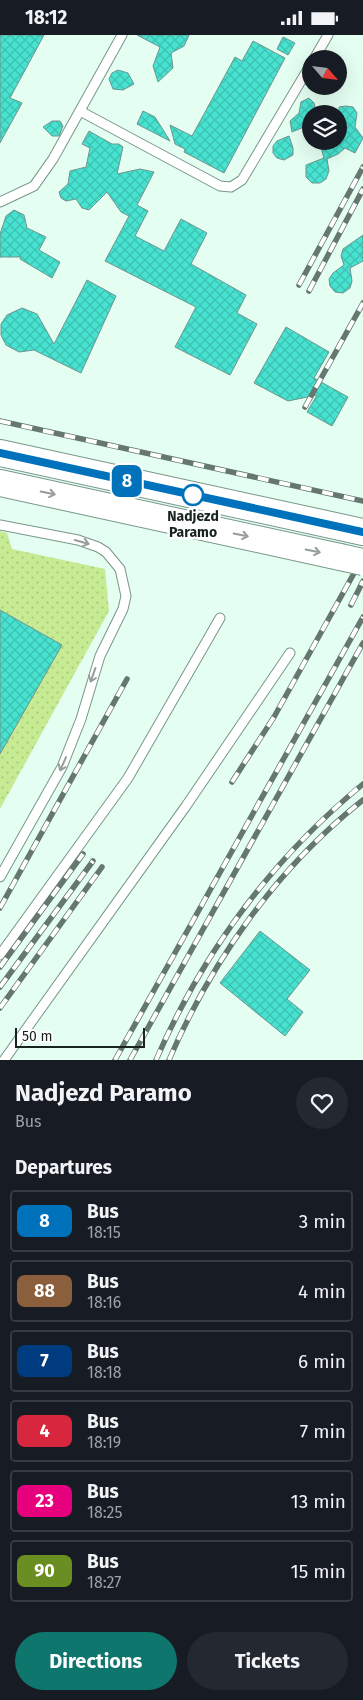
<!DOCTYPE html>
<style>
:root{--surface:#171b24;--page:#242831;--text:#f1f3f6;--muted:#9ea1a6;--line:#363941;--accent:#0f766e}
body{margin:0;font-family:"Fira Sans",sans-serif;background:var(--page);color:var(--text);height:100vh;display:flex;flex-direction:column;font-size:19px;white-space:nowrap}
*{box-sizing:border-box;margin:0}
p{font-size:16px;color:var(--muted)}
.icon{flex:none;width:28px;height:28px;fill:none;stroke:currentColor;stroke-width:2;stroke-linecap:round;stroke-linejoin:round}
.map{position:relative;height:1025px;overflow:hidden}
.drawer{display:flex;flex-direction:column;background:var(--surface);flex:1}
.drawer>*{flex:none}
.badge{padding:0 10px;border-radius:8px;font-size:18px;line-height:32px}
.needle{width:32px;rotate:118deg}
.buttons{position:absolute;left:302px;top:15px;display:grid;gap:10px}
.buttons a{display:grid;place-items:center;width:45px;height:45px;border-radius:50%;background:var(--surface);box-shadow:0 5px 20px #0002;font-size:25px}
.scale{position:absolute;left:15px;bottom:12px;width:130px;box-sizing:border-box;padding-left:5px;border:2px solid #18251f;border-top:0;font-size:14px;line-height:18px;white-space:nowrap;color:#18251f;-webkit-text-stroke:4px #fff;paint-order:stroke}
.map>.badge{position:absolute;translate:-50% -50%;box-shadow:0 0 0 2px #fff}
h2{padding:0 15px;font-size:19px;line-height:45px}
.round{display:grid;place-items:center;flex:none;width:52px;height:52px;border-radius:26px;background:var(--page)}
.head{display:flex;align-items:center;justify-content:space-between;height:85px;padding:0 15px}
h1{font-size:24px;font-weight:700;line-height:38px}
.button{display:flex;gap:10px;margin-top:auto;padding:10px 15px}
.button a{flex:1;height:58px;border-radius:30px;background:var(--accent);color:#fff;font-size:20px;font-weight:700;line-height:58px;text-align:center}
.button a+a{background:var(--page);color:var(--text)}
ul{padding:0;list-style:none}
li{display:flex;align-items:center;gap:15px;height:62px;margin:0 10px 8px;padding:0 5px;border:2px solid var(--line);border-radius:5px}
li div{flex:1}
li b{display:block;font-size:19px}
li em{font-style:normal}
li .badge{min-width:55px;font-weight:700;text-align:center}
.status{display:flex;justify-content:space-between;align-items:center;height:35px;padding:0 25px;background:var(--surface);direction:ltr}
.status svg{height:14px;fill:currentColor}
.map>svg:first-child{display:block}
</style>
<div class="status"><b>18:12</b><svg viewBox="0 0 49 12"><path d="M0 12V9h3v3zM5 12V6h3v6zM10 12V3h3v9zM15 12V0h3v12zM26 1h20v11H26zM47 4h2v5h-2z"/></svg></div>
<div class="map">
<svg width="363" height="1025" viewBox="0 0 363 1025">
<defs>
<pattern id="grass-dots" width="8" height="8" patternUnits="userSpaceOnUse" patternTransform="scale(1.25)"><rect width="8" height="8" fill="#c6eb93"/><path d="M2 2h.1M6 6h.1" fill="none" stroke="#a9c97e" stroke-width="1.8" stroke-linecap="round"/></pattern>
<pattern id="building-cross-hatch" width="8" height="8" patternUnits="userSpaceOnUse" patternTransform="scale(1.25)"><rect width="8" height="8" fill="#47e2d0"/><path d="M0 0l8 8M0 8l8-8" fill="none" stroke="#3dc2b2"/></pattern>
</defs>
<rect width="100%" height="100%" fill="#e4fff2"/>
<polygon fill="url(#grass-dots)" points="0,496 7,498 12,514 105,534 109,576 0,774 0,719 61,610 0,575"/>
<g fill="url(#building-cross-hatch)" stroke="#70948e">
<polygon points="0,0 44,0 10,63 22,68 0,108"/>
<polygon points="137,0 189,0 184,11 171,18 173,33 158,47 153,31 160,12"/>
<polygon points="283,2 295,8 288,20 277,14"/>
<polygon points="253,6 285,23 224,138 184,117 185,114 175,109 170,90 192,101 235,22 242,26"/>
<polygon points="118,35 128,38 134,49 123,55 113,54 109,44 112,38"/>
<polygon points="309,63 314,68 317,79 309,79 304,92 292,97 290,86 299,78 301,67"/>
<polygon points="346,71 353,72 357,78 355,92 363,103 355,118 345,113 338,119 327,124 329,136 326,144 320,148 312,148 306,142 306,130 324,123 319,106 339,106 339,72"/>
<polygon points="143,76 155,82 170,106 137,89"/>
<polygon points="52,86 60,86 63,91 59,101 52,101 43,92"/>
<polygon points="89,96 112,109 119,109 123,112 117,139 140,134 154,137 137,170 148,176 135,201 164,216 181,184 207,198 191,229 246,260 237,278 257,289 230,340 175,312 196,272 105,226 129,181 121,177 107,157 89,175 82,173 76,164 66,166 61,163 59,157 68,149 70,136 86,132 90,113 82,109"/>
<polygon points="289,101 293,113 293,120 284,125 277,123 273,118 273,111 277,106"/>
<polygon points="14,175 24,180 27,193 46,202 39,215 60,227 52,243 20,224 21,222 0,222 0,199 6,181"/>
<polygon points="363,200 363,226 350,233 352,246 350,253 343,258 335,257 330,251 329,244 333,238 344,230 341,221 343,214"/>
<polygon points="87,245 116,261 81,338 34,315 19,317 6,310 1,300 1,289 7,280 22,273 37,279 54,309"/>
<polygon points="286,292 329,317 314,343 348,362 332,391 307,377 317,360 288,366 254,348"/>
<polygon points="0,575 62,610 0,719"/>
<polygon points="260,896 310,935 287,964 303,977 285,1001 220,948"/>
</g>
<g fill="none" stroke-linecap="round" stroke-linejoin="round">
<g stroke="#789789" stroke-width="11">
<g id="lane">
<polyline points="314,24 328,0"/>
<polyline points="80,76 220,151 231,152 242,145 311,29"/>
<polyline points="0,167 34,151 53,124 122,0"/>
<polyline points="0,490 78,505 98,512 106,517 120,534 126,561 123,574 100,621 81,684 62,732 0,842"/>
<polyline points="0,920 128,743 220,583"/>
<polyline points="4,1025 186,771 290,618"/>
</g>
</g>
<g stroke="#789789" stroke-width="28">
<g id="primary">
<polyline points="0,418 363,497"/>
<polyline points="0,448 340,522"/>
</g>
</g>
<use href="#lane" stroke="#fff" stroke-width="9"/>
<use href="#primary" stroke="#fff" stroke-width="26"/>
<g stroke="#65776e" stroke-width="5.5">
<g id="rail">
<polyline points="299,250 363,132"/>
<polyline points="309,256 363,154"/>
<polyline points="305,372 363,268"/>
<polyline points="0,386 363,466"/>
<polyline points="351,570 363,546"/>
<polyline points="232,747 274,682 363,522"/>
<polyline points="0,873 127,644"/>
<polyline points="0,932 83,819"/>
<polyline points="0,952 93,826"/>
<polyline points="0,973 102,832"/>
<polyline points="115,1025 363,582"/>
<polyline points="130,1025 363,608"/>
<path d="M 156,1025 C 203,917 272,824 363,749"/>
<path d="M 169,1025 C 212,925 277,833 363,765"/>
</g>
</g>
<use href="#rail" stroke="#fff" stroke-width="4" stroke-dasharray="11" stroke-linecap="butt"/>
<g stroke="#789789" stroke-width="28" stroke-linecap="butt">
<polyline id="primary-bridge" points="340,522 363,527"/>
</g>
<use href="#primary-bridge" stroke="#fff" stroke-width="26"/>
</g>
<defs><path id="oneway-shaft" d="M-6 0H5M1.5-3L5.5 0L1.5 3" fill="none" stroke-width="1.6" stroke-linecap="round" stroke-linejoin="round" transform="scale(1.25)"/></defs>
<g stroke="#979d9a">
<use href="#oneway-shaft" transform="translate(48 458) rotate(12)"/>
<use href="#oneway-shaft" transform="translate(241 500) rotate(12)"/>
<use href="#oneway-shaft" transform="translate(82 507) rotate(16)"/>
<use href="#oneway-shaft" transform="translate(313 516) rotate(12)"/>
<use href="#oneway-shaft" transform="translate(93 640) rotate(109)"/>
<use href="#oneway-shaft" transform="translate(63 729) rotate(114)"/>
</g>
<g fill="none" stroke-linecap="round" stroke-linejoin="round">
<g stroke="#fff" stroke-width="11">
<polyline id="line" points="0,418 363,497"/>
</g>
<use href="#line" stroke="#0072bc" stroke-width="8"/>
</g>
<circle fill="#fff" stroke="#0072bc" stroke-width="2.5" cx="193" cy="460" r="10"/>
<g text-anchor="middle" stroke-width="5" stroke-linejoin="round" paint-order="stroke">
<g font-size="14" font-weight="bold" fill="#18251f" stroke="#fff">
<text x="193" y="486">Nadjezd<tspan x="193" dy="16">Paramo</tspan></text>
</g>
</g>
</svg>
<div class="buttons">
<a><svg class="needle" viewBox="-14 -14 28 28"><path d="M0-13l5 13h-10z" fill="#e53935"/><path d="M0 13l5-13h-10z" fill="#9ea1a6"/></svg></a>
<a><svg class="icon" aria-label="layers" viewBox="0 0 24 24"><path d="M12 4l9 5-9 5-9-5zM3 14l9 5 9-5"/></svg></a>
</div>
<div class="scale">50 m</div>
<b class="badge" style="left:127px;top:446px;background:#0072bc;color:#fff">8</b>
</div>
<section class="drawer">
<div class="head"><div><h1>Nadjezd Paramo</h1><p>Bus</p></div><a class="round"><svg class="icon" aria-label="heart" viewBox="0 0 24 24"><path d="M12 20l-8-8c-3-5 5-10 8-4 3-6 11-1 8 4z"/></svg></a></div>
<h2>Departures</h2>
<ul>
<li><span class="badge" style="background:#0072bc;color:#fff">8</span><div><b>Bus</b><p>18:15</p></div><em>3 min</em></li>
<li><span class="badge" style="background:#8b5e3c;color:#fff">88</span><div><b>Bus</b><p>18:16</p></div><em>4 min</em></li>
<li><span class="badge" style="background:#003b80;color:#fff">7</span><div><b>Bus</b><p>18:18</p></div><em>6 min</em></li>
<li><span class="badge" style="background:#d7263d;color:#fff">4</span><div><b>Bus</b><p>18:19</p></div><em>7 min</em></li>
<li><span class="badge" style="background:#e6007e;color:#fff">23</span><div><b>Bus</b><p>18:25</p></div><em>13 min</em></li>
<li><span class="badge" style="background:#6b8e23;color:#fff">90</span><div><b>Bus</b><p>18:27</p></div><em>15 min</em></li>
</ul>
<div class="button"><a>Directions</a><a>Tickets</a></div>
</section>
